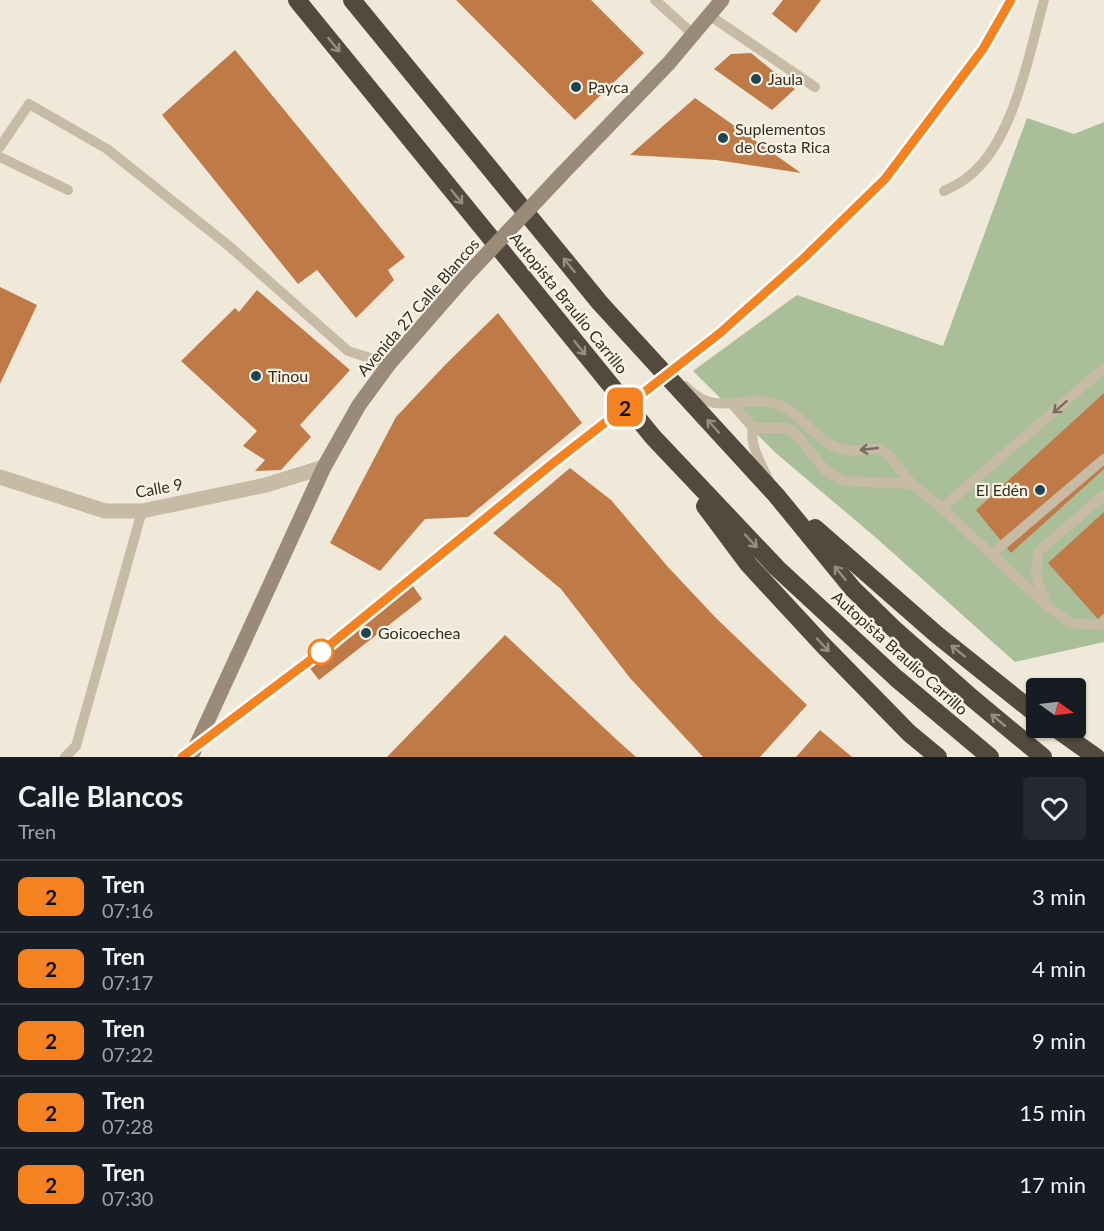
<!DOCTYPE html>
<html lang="es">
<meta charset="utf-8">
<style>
:root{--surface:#171b24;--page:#242831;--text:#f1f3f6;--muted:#9ea1a6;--line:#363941}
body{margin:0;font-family:Lato,sans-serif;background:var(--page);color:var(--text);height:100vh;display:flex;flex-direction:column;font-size:22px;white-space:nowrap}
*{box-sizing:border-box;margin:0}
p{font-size:20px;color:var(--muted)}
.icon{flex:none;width:33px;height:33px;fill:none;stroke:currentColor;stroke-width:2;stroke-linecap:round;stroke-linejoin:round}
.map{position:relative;height:757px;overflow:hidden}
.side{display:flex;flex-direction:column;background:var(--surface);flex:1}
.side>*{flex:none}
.badge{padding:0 12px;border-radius:9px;font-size:21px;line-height:39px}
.needle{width:39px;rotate:104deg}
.controls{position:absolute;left:1026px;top:678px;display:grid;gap:12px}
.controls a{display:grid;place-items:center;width:60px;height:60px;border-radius:6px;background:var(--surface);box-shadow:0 2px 4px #0004;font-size:30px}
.map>.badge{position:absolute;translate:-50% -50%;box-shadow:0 0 0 3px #fff}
.round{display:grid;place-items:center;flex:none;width:63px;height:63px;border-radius:6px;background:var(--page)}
.headline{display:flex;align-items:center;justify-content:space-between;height:102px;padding:0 18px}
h1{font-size:28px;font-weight:700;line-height:45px}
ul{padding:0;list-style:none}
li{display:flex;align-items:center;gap:18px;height:72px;padding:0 18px;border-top:2px solid var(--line)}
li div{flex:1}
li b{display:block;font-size:22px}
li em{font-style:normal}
li .badge{min-width:66px;font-weight:700;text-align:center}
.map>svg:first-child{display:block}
</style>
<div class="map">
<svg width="1104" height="757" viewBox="0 0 1104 757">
<rect width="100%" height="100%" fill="#f0e9d9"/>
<polygon fill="#abbe9a" points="1027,118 1074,134 1104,122 1104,642 1015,662 874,536 777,454 693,371 797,295 943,346"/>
<g fill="#bf7a47">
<polygon points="456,0 591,0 644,53 575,120"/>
<polygon points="783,0 821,0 796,33 772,14"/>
<polygon points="235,50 405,257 388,270 394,280 356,318 317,270 298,284 162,115"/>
<polygon points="751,53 795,89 772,110 714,69 731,54"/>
<polygon points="695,98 801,173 716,160 630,155"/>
<polygon points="0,287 37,305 0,384"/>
<polygon points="257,290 350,370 300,425 311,437 281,470 255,471 265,460 243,446 257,431 181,361 235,308 239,312"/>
<polygon points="498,313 582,423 468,517 425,519 380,571 330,543 396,417 445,365"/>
<polygon points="1104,393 1104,469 1011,553 976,510"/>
<polygon points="570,468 611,500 668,567 716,618 807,705 760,757 703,757 630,678 561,589 493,533"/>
<polygon points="1104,512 1104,613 1098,619 1048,563"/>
<polygon points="413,586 422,599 319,680 309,667"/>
<polygon points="505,635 618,741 636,757 387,757"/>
<polygon points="820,730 852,757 796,757"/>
</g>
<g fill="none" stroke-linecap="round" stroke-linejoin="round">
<g stroke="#c7bba6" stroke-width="10">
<polyline points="655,0 693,34"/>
<polyline points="709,15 815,87"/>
<polyline points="0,147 29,104 107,149 229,246 348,351 389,364"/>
<polyline points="0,157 68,190"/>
<path d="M 944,191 C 952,187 961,183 968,177 C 1014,142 1029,53 1044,0"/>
<path d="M 685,386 C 715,418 741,395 773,403 C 800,410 813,439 838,448 C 851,453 866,450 880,448 L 890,457 L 912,484 L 942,508 L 1048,607 L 1071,623 L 1101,625 L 1104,622"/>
<polyline points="733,405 753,428 786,428 796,434 826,471 844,481 912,484"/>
<path d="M 753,428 C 749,446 762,464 769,481"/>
<polyline points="942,508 1104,368"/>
<polyline points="992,554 1104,459"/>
<polyline points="1046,604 1036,574 1038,552 1104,495"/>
<polyline points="65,757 76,746 142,511"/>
</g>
<polyline stroke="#c7bba6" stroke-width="15" points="0,477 105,511 142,511 266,485 324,467"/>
<g stroke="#9a8a78" stroke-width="15">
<polyline points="562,174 669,63 722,0"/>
<polyline points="191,757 324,467 359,405 389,364 465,277"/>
</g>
<g stroke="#54493e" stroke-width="18">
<polyline points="297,0 653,437 777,568 896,678 990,757"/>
<polyline points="352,0 600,303 776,495 853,589 893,628 972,698 1043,757"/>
<polyline points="705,506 749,565 823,645 909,733 938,757"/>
<polyline points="815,528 936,634 1036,714"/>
<polyline points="1055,728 1096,757"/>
</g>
<g stroke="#332d26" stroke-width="7">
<polyline id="rail" points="182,757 321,652 552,464 720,333 804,259 885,179 983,49 1011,0"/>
</g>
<use href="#rail" stroke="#f8f3e5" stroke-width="4.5" stroke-dasharray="14" stroke-linecap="butt"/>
<polyline stroke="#9a8a78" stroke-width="15" points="465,277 562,174"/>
</g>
<defs><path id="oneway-shaft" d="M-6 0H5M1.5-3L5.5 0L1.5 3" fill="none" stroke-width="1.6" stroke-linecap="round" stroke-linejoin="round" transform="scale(1.5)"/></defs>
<g stroke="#968d81">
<use href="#oneway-shaft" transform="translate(334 45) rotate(51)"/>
<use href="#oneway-shaft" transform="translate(457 197) rotate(51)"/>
<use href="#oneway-shaft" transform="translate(569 265) rotate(-129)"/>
<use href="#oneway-shaft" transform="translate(580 348) rotate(51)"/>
<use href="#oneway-shaft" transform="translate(713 426) rotate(-132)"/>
<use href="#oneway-shaft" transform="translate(751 541) rotate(47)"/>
<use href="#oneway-shaft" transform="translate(840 573) rotate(-129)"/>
<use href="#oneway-shaft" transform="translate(823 645) rotate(47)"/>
<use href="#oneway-shaft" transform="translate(958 651) rotate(-141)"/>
<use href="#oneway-shaft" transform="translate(998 720) rotate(-140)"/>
</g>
<g stroke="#766d60">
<use href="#oneway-shaft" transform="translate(1060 407) rotate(139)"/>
<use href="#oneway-shaft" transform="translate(869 449) rotate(174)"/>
</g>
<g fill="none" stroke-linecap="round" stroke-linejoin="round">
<g stroke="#fff" stroke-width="14">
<polyline id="line" points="182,757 321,652 552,464 720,333 804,258 885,179 983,49 1011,0"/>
</g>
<use href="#line" stroke="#f58220" stroke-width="9"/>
</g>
<g fill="#1e4652" stroke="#f8f3e5" stroke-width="2">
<circle cx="756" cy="79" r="6"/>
<circle cx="576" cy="87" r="6"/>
<circle cx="723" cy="138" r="6"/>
<circle cx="256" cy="376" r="6"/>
<circle cx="1040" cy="490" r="6"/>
<circle cx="366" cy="633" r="6"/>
</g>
<circle fill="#fff" stroke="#f58220" stroke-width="3" cx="321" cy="652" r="12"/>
<g text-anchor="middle" stroke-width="4.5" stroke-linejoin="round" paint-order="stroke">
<g font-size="16" fill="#332d26" stroke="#f8f3e5" text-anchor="start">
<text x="768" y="85">Jaula</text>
<text x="588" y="93">Payca</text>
<text x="735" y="135">Suplementos<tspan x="735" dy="18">de Costa Rica</tspan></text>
<text x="268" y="382">Tinou</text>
<text x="1028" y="496" text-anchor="end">El Edén</text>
<text x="378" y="639">Goicoechea</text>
</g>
<g font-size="16" fill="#332d26" stroke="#f8f3e5">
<text transform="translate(569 303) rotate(51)" y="6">Autopista Braulio Carrillo</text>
<text transform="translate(418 307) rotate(-49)" y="6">Avenida 27 Calle Blancos</text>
<text transform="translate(159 488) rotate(-10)" y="6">Calle 9</text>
<text transform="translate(900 653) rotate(42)" y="6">Autopista Braulio Carrillo</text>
</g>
</g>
</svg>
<div class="controls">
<a><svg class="needle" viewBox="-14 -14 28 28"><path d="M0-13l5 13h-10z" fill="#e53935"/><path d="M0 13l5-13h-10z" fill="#9ea1a6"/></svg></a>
</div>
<b class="badge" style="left:625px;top:407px;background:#f58220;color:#111">2</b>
</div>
<section class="side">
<div class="headline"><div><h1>Calle Blancos</h1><p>Tren</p></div><a class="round"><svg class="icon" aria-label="heart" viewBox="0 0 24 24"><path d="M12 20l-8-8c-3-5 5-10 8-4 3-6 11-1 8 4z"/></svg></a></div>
<ul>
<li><span class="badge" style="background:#f58220;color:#111">2</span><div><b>Tren</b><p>07:16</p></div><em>3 min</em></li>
<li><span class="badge" style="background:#f58220;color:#111">2</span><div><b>Tren</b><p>07:17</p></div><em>4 min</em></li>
<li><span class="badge" style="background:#f58220;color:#111">2</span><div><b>Tren</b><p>07:22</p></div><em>9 min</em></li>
<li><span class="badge" style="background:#f58220;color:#111">2</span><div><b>Tren</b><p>07:28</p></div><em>15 min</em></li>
<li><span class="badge" style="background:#f58220;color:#111">2</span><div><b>Tren</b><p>07:30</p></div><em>17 min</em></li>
</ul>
</section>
